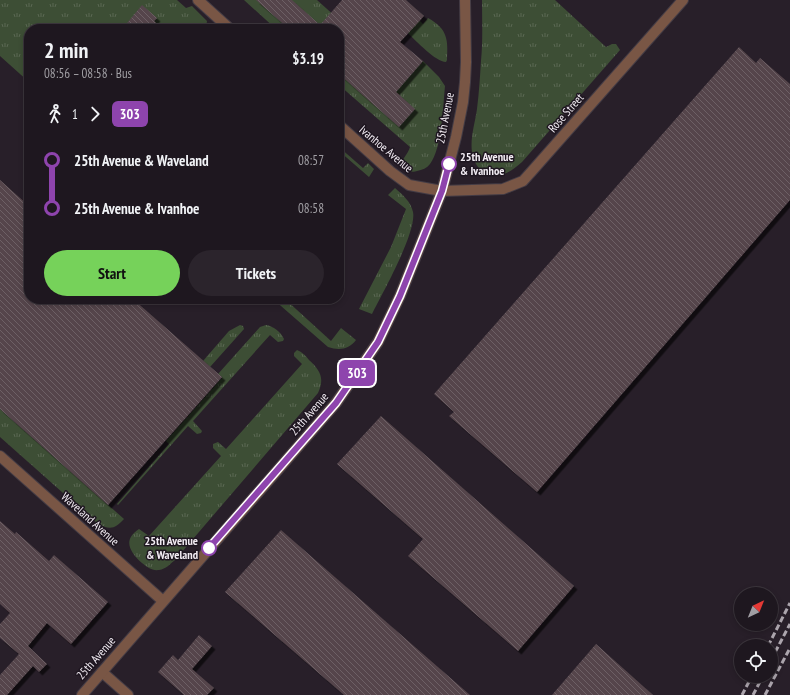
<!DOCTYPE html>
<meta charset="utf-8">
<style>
:root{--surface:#1e171f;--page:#2b242c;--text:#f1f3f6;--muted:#a19fa4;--line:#3c363d;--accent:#76d25a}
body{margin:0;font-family:"PT Sans Narrow",sans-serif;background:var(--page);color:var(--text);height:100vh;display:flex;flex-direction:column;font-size:15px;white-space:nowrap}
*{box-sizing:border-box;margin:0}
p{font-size:13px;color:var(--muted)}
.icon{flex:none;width:22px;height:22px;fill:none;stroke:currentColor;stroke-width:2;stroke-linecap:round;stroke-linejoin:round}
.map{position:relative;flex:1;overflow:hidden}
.sheet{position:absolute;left:24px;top:24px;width:320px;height:280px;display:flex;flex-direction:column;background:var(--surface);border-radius:16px;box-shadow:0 2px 6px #0003,0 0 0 1px var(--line)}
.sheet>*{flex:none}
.badge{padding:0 8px;border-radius:6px;font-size:14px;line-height:26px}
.needle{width:26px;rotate:43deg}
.tools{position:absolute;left:734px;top:587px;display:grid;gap:8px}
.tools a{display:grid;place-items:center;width:44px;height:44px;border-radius:50%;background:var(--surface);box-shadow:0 2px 6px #0003,0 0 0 1px var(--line);font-size:20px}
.map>.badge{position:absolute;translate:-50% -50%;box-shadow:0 0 0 2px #fff}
.legs{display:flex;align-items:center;gap:6px;height:44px;padding:0 20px;font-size:13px}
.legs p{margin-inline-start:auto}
.summary{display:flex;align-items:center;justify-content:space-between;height:68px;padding:0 20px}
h1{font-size:22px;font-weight:700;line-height:30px}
.cta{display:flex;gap:8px;margin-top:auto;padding:8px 20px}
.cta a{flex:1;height:46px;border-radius:24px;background:var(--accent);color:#111;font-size:16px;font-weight:700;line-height:46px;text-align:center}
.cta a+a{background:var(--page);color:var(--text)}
ul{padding:0 20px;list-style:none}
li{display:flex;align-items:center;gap:14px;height:48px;font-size:15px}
li i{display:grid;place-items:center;width:6px;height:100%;margin:0 5px;background:currentColor}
li i::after{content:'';width:10px;height:10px;margin:-5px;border:3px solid;border-radius:50%;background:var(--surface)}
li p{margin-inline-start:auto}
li:first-child i{background:linear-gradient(#0000 50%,currentColor 0)}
li:last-child i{background:linear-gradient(currentColor 50%,#0000 0)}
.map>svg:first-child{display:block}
</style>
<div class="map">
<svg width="790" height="695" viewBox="0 0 790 695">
<defs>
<pattern id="grass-tufts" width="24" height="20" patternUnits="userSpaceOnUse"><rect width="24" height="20" fill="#3d4e35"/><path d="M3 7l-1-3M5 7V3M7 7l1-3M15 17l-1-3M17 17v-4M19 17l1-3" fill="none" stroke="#5a6853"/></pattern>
<pattern id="building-back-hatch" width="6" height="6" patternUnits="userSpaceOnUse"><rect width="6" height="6" fill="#54454b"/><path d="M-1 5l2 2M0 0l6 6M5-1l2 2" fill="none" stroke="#6d6065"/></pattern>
<filter id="shadow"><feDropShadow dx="3.5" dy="3.5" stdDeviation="0" flood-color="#0009"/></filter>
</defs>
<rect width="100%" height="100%" fill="#281f29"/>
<g fill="url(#grass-tufts)">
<polygon points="0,0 177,0 186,8 192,6 207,21 206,27 209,29 29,29 29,82 0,56"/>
<path d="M 244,0 L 317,0 L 406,80 L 423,61 L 439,77 L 445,86 C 443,105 442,149 430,164 C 427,168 422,170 417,171 C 411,173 405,170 400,166 C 402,159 408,154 410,147 L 339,85 L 339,29 L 276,29 Z"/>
<path d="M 482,0 L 555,0 L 606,47 L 612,44 L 616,44 L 620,50 L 522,162 C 516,167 510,172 504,174 C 487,180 474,168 472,152 C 470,138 475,123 477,109 C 479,93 480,77 481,61 C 483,41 482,20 482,0 Z"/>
<path d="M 428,18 C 448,29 448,40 447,60 L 446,62 C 436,62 416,41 408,33 L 419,20 L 423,24 Z"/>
<polygon points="339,147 363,168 368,163 374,169 369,177 339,151"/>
<path d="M 395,188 C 403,195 411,202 413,212 C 417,232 382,294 372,314 L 359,309 L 391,247 L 406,209 L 388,195 Z"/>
<path d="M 273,299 L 285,299 L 331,341 L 341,328 L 356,340 C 349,349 340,351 328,347 Z"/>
<polygon points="240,325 243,326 244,329 210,367 203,361 229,331"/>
<path d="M 266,325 C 273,326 281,332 284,339 L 283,341 L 278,342 L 270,335 L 193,421 L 202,431 L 201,433 L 197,434 L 188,426 L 118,505 L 117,504 L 169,444 L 166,441 L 222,378 L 218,374 L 260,327 Z"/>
<path d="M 297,350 C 302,352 306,356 309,360 C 320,370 325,378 318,393 L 175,560 C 170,564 166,569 159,570 C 152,571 147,567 142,563 C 130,552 122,540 139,529 L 149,536 L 221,456 L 213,448 L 213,444 L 218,442 L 226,449 L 302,364 L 294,356 L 294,353 Z"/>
<path d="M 0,409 L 124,519 C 115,529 110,530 98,524 L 0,437 Z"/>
</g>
<g fill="url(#building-back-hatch)" filter="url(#shadow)">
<polygon points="256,0 292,0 320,25 342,0 406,0 424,16 400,42 423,61 396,92 415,109 399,127 339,74 339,29 289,29"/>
<polygon points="142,5 157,18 154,21 163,29 122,29"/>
<polygon points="739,47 756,63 760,58 790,84 790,200 537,492 449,416 454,412 434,394"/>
<polygon points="0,180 29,206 29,299 133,299 222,377 108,505 0,409"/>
<polygon points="381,416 574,586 518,651 408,556 423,539 337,464"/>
<polygon points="0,521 15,534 16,532 49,561 54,555 108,602 71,644 47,623 28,646 47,664 39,672 33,666 7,695 0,695 0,675 19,654 0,638 0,624 10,613 0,604"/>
<polygon points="281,530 470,695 344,695 225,592"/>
<polygon points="199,635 212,646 192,669 214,688 207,695 184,695 158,672 173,655 178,660"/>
<polygon points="596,644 653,695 552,695"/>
</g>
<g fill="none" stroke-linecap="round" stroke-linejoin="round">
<g stroke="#443c45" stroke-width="12">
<g id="minor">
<polyline points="198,0 230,29"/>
<polyline points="339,125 390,171 409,185 442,191 503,189 523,181 532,171 683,0"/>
<polyline points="0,456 163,601"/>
<polyline points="102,672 128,695"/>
</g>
</g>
<g stroke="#443c45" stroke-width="12">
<polyline id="tertiary" points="82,695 336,403 378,342 400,296 442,191 456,137 463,102 465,82 466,62 465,0"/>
</g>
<use href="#minor" stroke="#795645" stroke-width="10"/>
<use href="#tertiary" stroke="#795645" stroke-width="10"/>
<g stroke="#aca5ad" stroke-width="3" stroke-dasharray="6 3" stroke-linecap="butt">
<polyline points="768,646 790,603"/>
<polyline points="771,660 790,624"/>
<polyline points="742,695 752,676"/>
<polyline points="753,695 763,676"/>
<polyline points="765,695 790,648"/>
</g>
</g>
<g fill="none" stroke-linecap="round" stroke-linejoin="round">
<g stroke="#fff" stroke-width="9">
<polyline id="line-1" points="209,548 336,403 378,342 400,296 442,191 449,164"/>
</g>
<use href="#line-1" stroke="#8e44ad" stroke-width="6"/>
</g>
<g fill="#fff" stroke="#8e44ad" stroke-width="2">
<circle cx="449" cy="164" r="7"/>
<circle cx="209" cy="548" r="7"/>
</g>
<g text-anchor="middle" stroke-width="3" stroke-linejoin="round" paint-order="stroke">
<g font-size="12" fill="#f2ecf3" stroke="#1e1620">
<text transform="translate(566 113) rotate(-49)" y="4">Rose Street</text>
<text transform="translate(445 118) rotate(-79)" y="4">25th Avenue</text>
<text transform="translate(386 149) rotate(40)" y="4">Ivanhoe Avenue</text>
<text transform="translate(309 414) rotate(-49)" y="4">25th Avenue</text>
<text transform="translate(90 519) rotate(42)" y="4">Waveland Avenue</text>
<text transform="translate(96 658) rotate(-49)" y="4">25th Avenue</text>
</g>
<g font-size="12" font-weight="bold" fill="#f2ecf3" stroke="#1e1620" text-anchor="start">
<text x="460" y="161">25th Avenue<tspan x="460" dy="14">&amp; Ivanhoe</tspan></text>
<text x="198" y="545" text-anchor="end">25th Avenue<tspan x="198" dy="14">&amp; Waveland</tspan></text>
</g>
</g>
</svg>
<div class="tools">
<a><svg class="needle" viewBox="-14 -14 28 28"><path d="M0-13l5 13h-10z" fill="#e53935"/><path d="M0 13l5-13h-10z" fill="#a19fa4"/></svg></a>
<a><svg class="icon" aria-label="locate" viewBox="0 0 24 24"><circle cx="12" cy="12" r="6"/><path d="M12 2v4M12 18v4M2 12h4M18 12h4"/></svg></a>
</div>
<b class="badge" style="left:357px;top:373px;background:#8e44ad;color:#fff">303</b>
<section class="sheet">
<div class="summary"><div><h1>2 min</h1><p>08:56 – 08:58 · Bus</p></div><b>$3.19</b></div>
<div class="legs"><svg class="icon" aria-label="walk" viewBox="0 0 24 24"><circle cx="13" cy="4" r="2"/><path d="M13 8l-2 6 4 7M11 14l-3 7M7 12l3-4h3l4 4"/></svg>1<svg class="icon" aria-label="forward" viewBox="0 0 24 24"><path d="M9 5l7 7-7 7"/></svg><b class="badge" style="background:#8e44ad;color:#fff">303</b></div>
<ul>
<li><i style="color:#8e44ad"></i><b>25th Avenue &amp; Waveland</b><p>08:57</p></li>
<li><i style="color:#8e44ad"></i><b>25th Avenue &amp; Ivanhoe</b><p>08:58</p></li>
</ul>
<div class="cta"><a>Start</a><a>Tickets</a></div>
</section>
</div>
